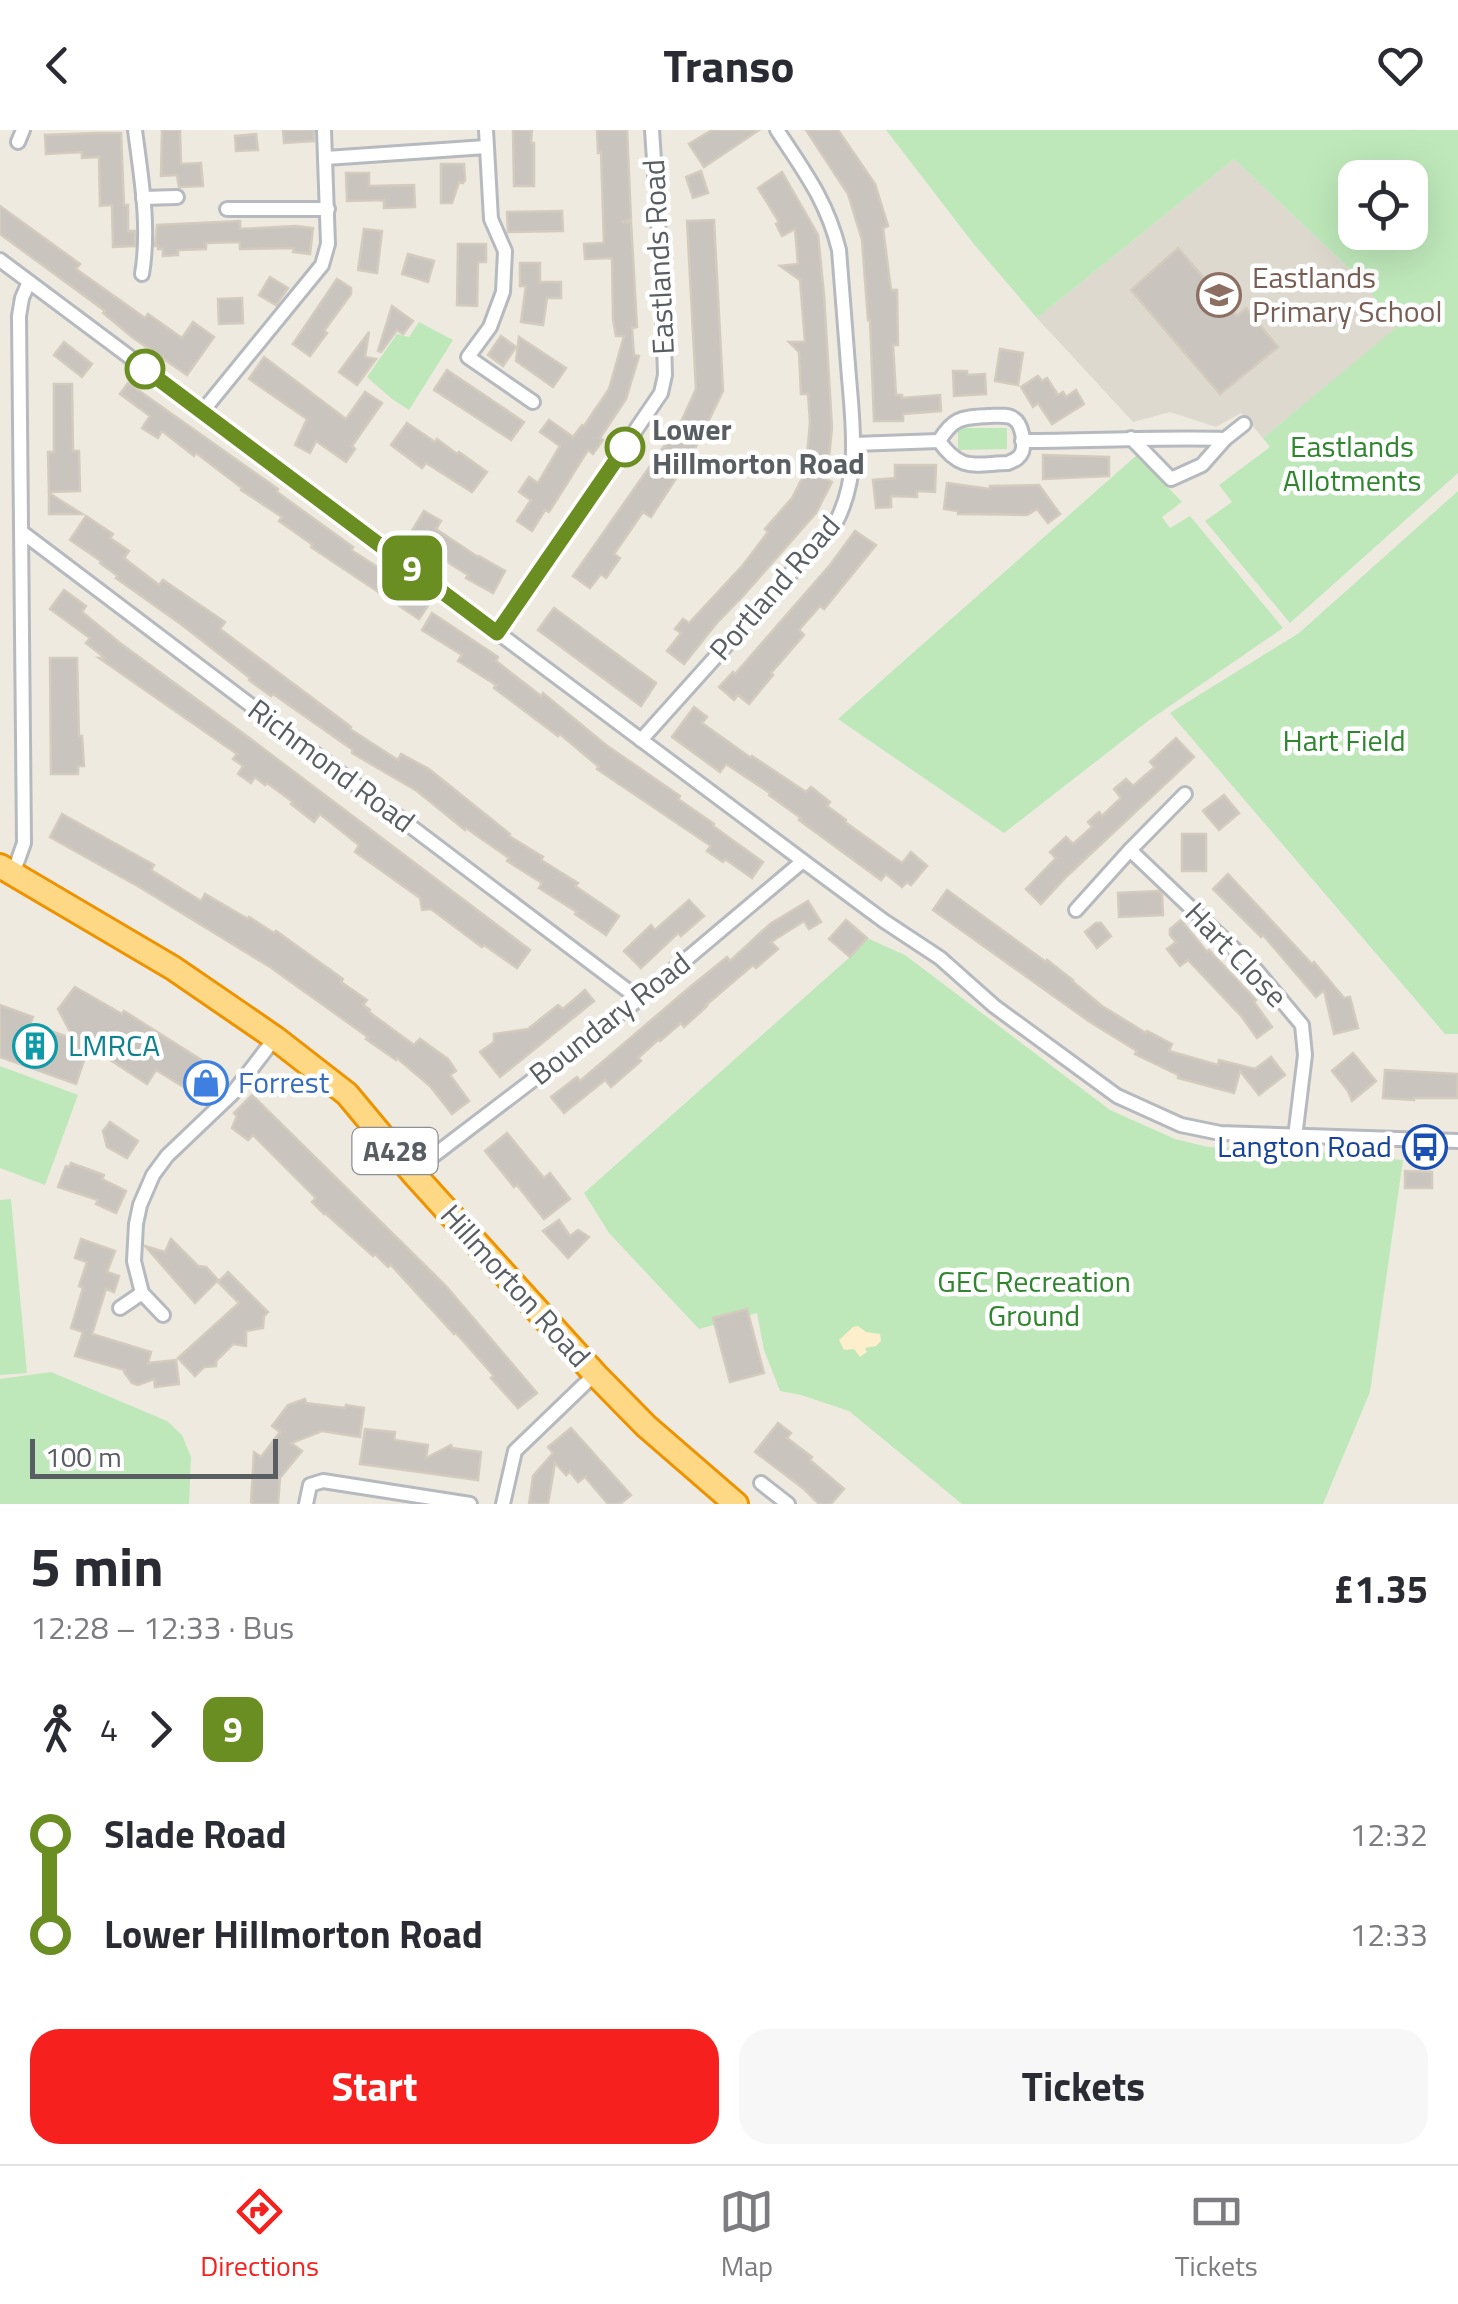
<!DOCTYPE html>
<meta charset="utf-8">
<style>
:root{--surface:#fff;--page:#f7f7f7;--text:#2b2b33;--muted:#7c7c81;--line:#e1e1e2;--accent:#f6201e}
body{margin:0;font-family:"Titillium Web",sans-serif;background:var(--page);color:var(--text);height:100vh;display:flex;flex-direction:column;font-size:38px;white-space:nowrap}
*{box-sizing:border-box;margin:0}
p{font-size:32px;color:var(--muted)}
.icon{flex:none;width:55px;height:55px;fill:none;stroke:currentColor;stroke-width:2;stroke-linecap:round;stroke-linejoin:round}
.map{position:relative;height:1374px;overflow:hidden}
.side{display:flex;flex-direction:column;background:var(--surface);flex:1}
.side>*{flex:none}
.badge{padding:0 20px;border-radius:15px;font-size:35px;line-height:65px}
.buttons{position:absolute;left:1338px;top:30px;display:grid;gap:20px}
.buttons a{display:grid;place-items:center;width:90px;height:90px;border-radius:20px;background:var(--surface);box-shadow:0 10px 40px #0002;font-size:50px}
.scale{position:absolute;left:30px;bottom:25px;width:248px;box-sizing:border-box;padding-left:10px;border:5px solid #595e63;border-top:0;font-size:28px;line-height:35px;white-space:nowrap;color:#595e63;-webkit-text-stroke:8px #fff;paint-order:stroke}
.map>.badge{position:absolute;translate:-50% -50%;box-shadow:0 0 0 5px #fff}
.legs{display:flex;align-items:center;gap:15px;height:110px;padding:0 30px;font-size:32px}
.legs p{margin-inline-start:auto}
.overview{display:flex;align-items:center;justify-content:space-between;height:170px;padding:0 30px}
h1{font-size:55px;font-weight:700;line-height:75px}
.primary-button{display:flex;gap:20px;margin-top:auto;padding:20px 30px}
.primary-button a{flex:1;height:115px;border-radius:30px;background:var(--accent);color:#fff;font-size:40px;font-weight:700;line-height:115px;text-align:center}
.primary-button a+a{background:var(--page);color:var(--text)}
ul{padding:0 30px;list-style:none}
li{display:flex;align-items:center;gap:35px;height:100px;font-size:38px}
li i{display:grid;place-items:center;width:15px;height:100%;margin:0 12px;background:currentColor}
li i::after{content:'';width:25px;height:25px;margin:-12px;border:8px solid;border-radius:50%;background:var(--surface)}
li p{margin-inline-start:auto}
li:first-child i{background:linear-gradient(#0000 50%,currentColor 0)}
li:last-child i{background:linear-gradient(currentColor 50%,#0000 0)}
header{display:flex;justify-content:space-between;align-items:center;height:130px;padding:0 30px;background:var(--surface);font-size:45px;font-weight:700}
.tabs{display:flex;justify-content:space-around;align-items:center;height:140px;border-top:2px solid var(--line);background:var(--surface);font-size:28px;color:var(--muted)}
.tabs a{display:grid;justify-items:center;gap:5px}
.tabs .current{color:var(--accent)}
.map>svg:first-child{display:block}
</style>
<header><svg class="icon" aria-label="back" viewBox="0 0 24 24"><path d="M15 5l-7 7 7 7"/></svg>Transo<svg class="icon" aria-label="heart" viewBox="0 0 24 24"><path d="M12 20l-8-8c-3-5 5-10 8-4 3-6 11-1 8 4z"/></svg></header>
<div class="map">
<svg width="1458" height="1374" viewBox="0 0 1458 1374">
<rect width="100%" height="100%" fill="#eeeae0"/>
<polygon fill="#ddd9cf" points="1234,29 1354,143 1399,197 1263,308 1241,283 1216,297 1170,282 1133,292 1037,188"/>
<g fill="#bee8ba" fill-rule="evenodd">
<path d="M 886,0 L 1458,0 L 1458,343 L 1290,493 L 1205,391 L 1232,372 L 1219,355 L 1270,317 L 1263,308 L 1398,196 L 1354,143 L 1234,29 L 1037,188 L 973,113 ZM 1355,48 L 1410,48 L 1410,102 L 1355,102 Z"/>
<polygon points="419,192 453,210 409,280 392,269 367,247 397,204 409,207"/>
<polygon points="958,298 1007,298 1007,319 958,320"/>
<polygon points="1137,325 1182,372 1162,387 1170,398 1190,386 1283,498 1148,591 1004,703 838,589"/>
<polygon points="1458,361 1458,904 1445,904 1170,583 1299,503"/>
<polygon points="867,808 905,825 1110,980 1175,1009 1208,1017 1296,1020 1403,1030 1370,1262 1323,1374 962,1374 849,1281 801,1265 780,1261 764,1220 757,1183 699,1199 609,1103 584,1063 850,827"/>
<polygon points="0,936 78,965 45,1055 0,1038"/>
<polygon points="11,1069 27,1243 0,1245 0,1070"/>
<polygon points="51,1242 167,1291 182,1305 191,1327 189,1374 0,1374 0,1249"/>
</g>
<polygon fill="#fdeecc" points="858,1196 866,1202 880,1204 881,1211 876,1216 865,1218 867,1222 860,1227 854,1219 844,1220 839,1210 853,1197"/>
<g fill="#c9c4be" stroke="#d3cbbe" stroke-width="2.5">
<polygon points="162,0 180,0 181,34 201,33 203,56 179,57 177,45 161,46"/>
<polygon points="283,0 314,0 314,11 284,13"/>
<polygon points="513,0 532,0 531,13 534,13 534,56 514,56"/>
<polygon points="597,0 627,0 631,89 622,92 631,92 637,197 632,198 634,225 639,226 626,269 600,308 603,310 593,324 588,320 549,382 545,380 532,401 517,391 531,370 519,362 529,347 538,353 560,316 540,302 549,290 573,307 582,295 584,296 609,259 624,206 616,206 613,189 612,128 585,129 584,114 604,113 601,22 598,23"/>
<polygon points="712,0 759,0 704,37 689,14"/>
<polygon points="806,0 838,0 875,54 888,96 883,98 891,160 897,160 898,215 893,215 896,265 902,265 902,268 940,265 941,281 903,284 903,291 874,291 870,190 868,190 862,110 848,64"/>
<polygon points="97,3 121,3 124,75 128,75 128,101 135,101 135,116 113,117 112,75 100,76 99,27 82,28 82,22 46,24 45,5"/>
<polygon points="256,4 258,20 236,21 235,6"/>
<polygon points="441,34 464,34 465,50 463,53 459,52 452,73 441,73"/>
<polygon points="701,41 708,63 693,68 686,47"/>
<polygon points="782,42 818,105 824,165 832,298 829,328 807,326 810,292 808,264 801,264 799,222 789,212 805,212 800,150 780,136 798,134 795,99 782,106 776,94 779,92 758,58"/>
<polygon points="346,43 369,43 369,56 414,55 415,77 384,78 384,70 347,71"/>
<polygon points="0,76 80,134 76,139 145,188 148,184 182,208 193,192 214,207 187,245 132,207 103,183 105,181 0,104"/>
<polygon points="562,81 563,101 508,102 507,82"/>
<polygon points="714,90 723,261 694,321 660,373 651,387 643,382 614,424 620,428 606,448 601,444 590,458 573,446 681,292 696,259 687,91"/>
<polygon points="240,91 240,99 296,96 313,98 310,124 293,122 294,118 240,119 240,112 206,113 206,119 178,120 178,125 163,126 163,119 158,119 158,116 155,116 157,95"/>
<polygon points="364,99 382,101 377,143 358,140"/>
<polygon points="458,114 486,114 486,132 478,132 477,176 457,175"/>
<polygon points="1178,118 1237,186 1246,178 1278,217 1220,264 1131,160"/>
<polygon points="408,124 434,131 428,152 402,144"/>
<polygon points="520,133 540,133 540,152 561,152 561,168 547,168 543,195 521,192 526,156 520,156"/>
<polygon points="270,147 288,158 276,175 259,165"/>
<polygon points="337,149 351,158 351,164 324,201 327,203 310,226 293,214"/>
<polygon points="242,168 243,193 219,194 218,169"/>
<polygon points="392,176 413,191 403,204 397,200 381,222 378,221"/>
<polygon points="369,202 365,227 376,229 357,255 339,242"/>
<polygon points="501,206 516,217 503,236 488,225"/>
<polygon points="519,207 566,238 553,257 516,231"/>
<polygon points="64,212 92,234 82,247 54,225"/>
<polygon points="1000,219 1023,223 1018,255 995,251"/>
<polygon points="264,227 346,289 365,262 382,273 352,316 355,319 346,332 316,311 310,323 295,315 307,289 249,249"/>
<polygon points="447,240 524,292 511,310 434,260"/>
<polygon points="953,241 967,241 967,245 985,244 986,264 954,266"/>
<polygon points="1038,246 1042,251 1047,248 1058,265 1063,262 1066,267 1076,260 1084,274 1052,294 1038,273 1033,277 1021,257"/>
<polygon points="128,253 278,359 277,362 353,417 351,420 431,471 419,489 311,417 313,415 279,391 282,387 241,360 242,358 196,323 194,326 162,301 158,308 142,298 150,286 120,264"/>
<polygon points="54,254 72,254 73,321 79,321 80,361 49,362 48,322 54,322"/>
<polygon points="407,293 435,312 437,309 457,324 459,322 487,342 472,362 426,333 422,338 391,315"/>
<polygon points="1043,325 1109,327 1109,346 1043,349"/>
<polygon points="895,335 936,335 935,362 917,361 917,367 891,366 891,377 876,378 873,350 895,348"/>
<polygon points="807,339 832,352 816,383 743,466 716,494 684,534 667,521 681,503 675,499 683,489 689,493 743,435 768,402 765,399 792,368"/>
<polygon points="947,353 990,359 990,356 1039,355 1060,384 1048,393 1037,379 1027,385 958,384 958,381 944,379"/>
<polygon points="49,363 82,384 49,384"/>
<polygon points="424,381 441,391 436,399 478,427 479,426 505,441 493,463 466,448 468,445 408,407"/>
<polygon points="86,386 113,404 110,408 129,421 124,428 159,455 163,450 225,492 220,499 351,597 350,599 398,630 401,624 429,639 510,704 509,706 543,727 541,730 578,753 575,756 619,786 606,805 575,784 577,782 539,758 542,753 507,731 509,728 466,698 465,700 417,661 352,623 353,620 273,564 271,566 249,550 250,548 182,495 116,448 118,446 100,433 101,431 70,410"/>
<polygon points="855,401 876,415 824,479 820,476 799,500 804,505 771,543 773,545 749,574 738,565 734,570 719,557 733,542 735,544 830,435"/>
<polygon points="64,460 86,476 82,482 120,513 244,604 530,820 517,838 484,815 482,817 431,779 422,780 420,768 355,722 359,715 320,684 314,692 291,674 293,672 267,653 265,655 255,647 251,653 238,644 243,636 233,629 237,624 99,528 105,528 86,513 90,508 50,479"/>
<polygon points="554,478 656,553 641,576 538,500"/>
<polygon points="432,483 498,527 496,531 541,566 543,563 606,615 680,666 678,669 714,694 713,696 763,732 752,748 725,729 723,732 707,721 711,716 597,639 599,637 560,604 558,606 494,558 496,555 458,531 462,525 422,500"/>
<polygon points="50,528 77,528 79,606 82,606 84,636 78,636 78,644 51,644"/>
<polygon points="694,577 707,587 702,593 751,628 752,626 806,662 811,657 830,672 827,676 846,690 845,692 902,733 911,722 927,736 911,755 907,752 902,757 886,744 881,750 799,690 801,688 769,665 770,663 726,634 720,642 672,607"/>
<polygon points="1176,608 1194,627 1066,747 1041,774 1026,759 1056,728 1050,722 1066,707 1073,714 1092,697 1088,692 1099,682 1102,686 1121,668 1114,659 1126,649 1133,656 1155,637 1150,632"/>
<polygon points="1224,665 1239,683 1219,700 1203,681"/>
<polygon points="62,684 154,735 151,740 201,771 205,764 248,789 249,787 274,803 276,801 343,849 341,852 367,870 363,875 370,880 369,882 414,915 420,909 448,929 456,941 450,945 469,971 452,984 430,956 397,928 396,930 366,909 368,907 270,837 141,758 50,707"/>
<rect x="1182" y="704" width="24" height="37"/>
<polygon points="1228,744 1312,834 1314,832 1344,868 1350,867 1358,898 1334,904 1324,860 1316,867 1263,805 1261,807 1213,759"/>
<polygon points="947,760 1046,832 1047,830 1073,850 1072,851 1102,876 1146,903 1147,901 1172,914 1169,921 1218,935 1219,930 1255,939 1271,927 1285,945 1259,965 1240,941 1234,963 1178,948 1178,945 1135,924 1137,921 1090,892 933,780"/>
<polygon points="1159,761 1162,765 1163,785 1119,787 1118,763"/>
<polygon points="689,770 704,786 681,806 678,803 641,838 624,821 651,795 655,800"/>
<polygon points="808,771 821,792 809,799 804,791 771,812 778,819 756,838 753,835 706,875 707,876 684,897 681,893 660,911 659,909 638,928 641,931 611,957 605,950 564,983 551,967 577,947 580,951 690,857 727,827 730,831 770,794"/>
<polygon points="846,790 867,808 850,827 829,809"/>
<polygon points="1181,790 1207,822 1209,820 1256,870 1254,872 1272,897 1257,908 1242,887 1188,830 1180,836 1167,819 1176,812 1170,805 1170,799"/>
<polygon points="1096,793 1101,793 1111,806 1097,818 1085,802"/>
<polygon points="75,857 122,884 124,881 225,945 208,972 156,940 147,954 89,916 76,954 0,927 0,875 33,887 30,894 74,909 58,879"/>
<polygon points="585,860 594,871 500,947 480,922 494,912 494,904 528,899 558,875 563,879"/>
<polygon points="1353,923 1376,951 1352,971 1348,961 1332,941"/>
<polygon points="1385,940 1458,944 1457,968 1414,968 1414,970 1383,968"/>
<polygon points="252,965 446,1156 537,1263 518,1278 491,1248 494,1246 456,1203 454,1204 391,1135 388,1137 375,1124 373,1126 325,1083 324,1084 312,1072 316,1068 253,1005 248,1010 232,998 237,986 234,983"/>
<polygon points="110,992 138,1011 127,1028 107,1017 103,1001"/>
<polygon points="507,1003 544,1048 550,1043 570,1069 544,1089 517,1055 514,1057 485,1021"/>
<polygon points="71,1033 104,1045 102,1049 126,1061 116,1083 96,1074 98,1070 58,1057 66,1036 69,1037"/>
<polygon points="1405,1041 1432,1042 1432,1058 1405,1058"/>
<polygon points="559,1090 570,1106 578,1100 589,1107 568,1128 543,1101"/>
<polygon points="81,1109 115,1121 107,1142 119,1146 114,1162 106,1159 92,1204 151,1222 148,1233 176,1230 179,1254 155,1257 154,1249 138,1255 132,1253 124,1242 125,1240 75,1226 83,1202 71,1198 83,1158 79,1156 87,1132 75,1128"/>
<polygon points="171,1109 198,1136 206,1137 218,1150 195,1173 145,1116 165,1122"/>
<polygon points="228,1142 268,1182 264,1186 263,1198 246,1201 246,1216 233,1214 216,1231 216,1236 204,1237 195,1246 178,1228 239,1173 218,1152"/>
<polygon points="747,1179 764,1243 730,1252 713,1188"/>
<polygon points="305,1269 306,1273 345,1278 346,1275 364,1278 360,1307 322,1301 291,1313 302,1321 280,1348 278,1374 253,1374 251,1372 254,1322 261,1327 280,1302 272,1296 288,1275"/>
<polygon points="778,1293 791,1303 787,1308 812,1327 810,1330 844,1359 831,1374 819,1374 804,1359 755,1322"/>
<polygon points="571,1298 631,1365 620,1374 608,1374 585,1347 578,1352 570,1342 566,1345 555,1333 548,1374 529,1374 533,1346 553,1323 548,1317"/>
<polygon points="365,1299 395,1302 394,1310 428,1315 426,1328 451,1315 452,1318 481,1322 478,1350 360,1334"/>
</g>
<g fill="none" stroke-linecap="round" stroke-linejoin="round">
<g stroke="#b6babf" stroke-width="18">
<g id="street">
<path d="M 135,0 C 141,47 150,96 142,144"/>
<polyline points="486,0 491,89 505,121 503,162 490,197 468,227 533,272"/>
<polyline points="18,12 23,0"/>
<polyline points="326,28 486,17"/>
<polyline points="143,68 177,67"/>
<polyline points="227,79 328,79"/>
<polyline points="0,130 803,731 884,791 940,828 994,876 1117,966 1181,995 1220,1003 1458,1011"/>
<polyline points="202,282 322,135 328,114 324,0"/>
<path d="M 988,286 C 996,286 1008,284 1014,289 C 1022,294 1025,313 1022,322 C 1019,329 1014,330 1008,333 C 974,334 961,342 939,311 C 954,287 961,288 988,286 Z"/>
<polyline points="1131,308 1171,349 1202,335 1225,309"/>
<path d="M 1022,311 C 1090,311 1157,307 1225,309 L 1244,294"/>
<polyline points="854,314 939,311"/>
<polyline points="23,403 639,869"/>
<polyline points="497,503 661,263 665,245 662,150 652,0"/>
<path d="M 641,610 L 835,394 C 862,344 852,290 848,235 C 845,197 842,158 839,120 C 827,71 804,41 777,0"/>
<polyline points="1130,720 1185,664"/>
<polyline points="13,744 24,713 19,186 22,168 29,152"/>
<polyline points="1076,780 1130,720 1256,840 1302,895 1305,925 1295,1007"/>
<polyline points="412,1042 639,869 803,731"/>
<polyline points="120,1178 142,1163"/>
<polyline points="163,1185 142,1163 134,1131 136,1094 140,1075 153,1045 167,1026 232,964 275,908"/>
<polyline points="761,1353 788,1374"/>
<polyline points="306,1374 310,1355 323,1351 470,1374"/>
<polyline points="503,1374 515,1321 595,1244"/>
</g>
</g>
<g stroke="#ee9300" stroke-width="28">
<polyline id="highway" points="0,736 173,838 275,908 347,964 412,1042 595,1244 646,1296 736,1374"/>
</g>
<use href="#street" stroke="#fff" stroke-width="12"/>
<use href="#highway" stroke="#ffd886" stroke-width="22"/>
</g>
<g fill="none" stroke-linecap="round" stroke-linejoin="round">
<g stroke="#fff" stroke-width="22">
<polyline id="line-1" points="145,239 497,503 625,317"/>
</g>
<use href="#line-1" stroke="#6b8e23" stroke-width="15"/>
</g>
<defs>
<g id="school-ring" transform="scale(2.25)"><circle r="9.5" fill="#fff" stroke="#8d6e63" stroke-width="1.5"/><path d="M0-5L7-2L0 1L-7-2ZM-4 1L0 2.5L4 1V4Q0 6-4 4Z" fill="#8d6e63"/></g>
<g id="building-ring" transform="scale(2.25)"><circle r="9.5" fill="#fff" stroke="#0f9aa8" stroke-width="1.5"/><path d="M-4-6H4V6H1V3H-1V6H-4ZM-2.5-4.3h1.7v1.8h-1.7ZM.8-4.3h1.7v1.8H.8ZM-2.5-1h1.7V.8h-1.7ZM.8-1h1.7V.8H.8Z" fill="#0f9aa8"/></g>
<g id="shop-ring" transform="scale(2.25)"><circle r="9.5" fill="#fff" stroke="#3f7fe0" stroke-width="1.5"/><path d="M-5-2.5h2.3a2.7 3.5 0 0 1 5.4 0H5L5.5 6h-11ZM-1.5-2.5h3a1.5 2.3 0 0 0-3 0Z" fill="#3f7fe0"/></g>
<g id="bus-ring" transform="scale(2.25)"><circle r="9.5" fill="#fff" stroke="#1a4fb4" stroke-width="1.5"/><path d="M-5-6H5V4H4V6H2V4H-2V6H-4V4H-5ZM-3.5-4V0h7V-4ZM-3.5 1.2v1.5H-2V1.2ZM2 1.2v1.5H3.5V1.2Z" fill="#1a4fb4"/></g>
</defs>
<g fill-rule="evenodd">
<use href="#school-ring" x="1219" y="165"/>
<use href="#building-ring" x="35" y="916"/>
<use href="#shop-ring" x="206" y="953"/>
<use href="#bus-ring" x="1425" y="1017"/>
</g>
<g fill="#fff" stroke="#6b8e23" stroke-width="5">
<circle cx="145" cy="239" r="18"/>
<circle cx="625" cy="317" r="18"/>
</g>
<g text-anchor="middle" stroke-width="9" stroke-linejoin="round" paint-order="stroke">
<rect fill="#fff" stroke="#8b8e92" stroke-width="2.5" x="352.5" y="998" width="85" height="46" rx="8"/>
<g font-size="28" font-weight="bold" fill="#595e63">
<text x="395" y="1031">A428</text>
</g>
<g font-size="30" fill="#595e63" stroke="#fff">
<text transform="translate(659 127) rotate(-93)" y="10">Eastlands Road</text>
<text transform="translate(775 458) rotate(-49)" y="10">Portland Road</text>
<text transform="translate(331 636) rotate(37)" y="10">Richmond Road</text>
<text transform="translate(1236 825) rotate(46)" y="10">Hart Close</text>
<text transform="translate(610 889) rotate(-38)" y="10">Boundary Road</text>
<text transform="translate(515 1156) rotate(48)" y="10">Hillmorton Road</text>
</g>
<g font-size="30" fill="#785e54" stroke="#fff" text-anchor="start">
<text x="1252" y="158">Eastlands<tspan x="1252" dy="34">Primary School</tspan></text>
</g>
<g font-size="30" font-weight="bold" fill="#595e63" stroke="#fff" text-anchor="start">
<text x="652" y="310">Lower<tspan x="652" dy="34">Hillmorton Road</tspan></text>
</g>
<g font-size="30" fill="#2f862e" stroke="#fff">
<text x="1352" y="327">Eastlands<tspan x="1352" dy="34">Allotments</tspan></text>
<text x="1344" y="621">Hart Field</text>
<text x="1034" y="1162">GEC Recreation<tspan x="1034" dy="34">Ground</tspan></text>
</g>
<g font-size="30" fill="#0d838f" stroke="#fff" text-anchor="start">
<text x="68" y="926">LMRCA</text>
</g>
<g font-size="30" fill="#366cbe" stroke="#fff" text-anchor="start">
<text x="238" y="963">Forrest</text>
</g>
<g font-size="30" fill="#164399" stroke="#fff" text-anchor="end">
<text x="1392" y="1027">Langton Road</text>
</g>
</g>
</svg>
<div class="buttons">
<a><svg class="icon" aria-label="locate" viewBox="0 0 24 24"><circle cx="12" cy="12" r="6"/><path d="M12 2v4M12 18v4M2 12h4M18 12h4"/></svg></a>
</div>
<div class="scale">100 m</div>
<b class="badge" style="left:412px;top:438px;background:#6b8e23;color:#fff">9</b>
</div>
<section class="side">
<div class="overview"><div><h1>5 min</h1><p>12:28 – 12:33 · Bus</p></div><b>£1.35</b></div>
<div class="legs"><svg class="icon" aria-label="walk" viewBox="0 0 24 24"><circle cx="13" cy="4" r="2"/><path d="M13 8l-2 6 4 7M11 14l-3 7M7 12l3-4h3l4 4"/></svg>4<svg class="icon" aria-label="forward" viewBox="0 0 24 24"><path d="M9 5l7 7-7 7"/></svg><b class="badge" style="background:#6b8e23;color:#fff">9</b></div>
<ul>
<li><i style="color:#6b8e23"></i><b>Slade Road</b><p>12:32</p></li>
<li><i style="color:#6b8e23"></i><b>Lower Hillmorton Road</b><p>12:33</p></li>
</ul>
<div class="primary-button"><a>Start</a><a>Tickets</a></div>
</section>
<nav class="tabs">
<a class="current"><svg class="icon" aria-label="directions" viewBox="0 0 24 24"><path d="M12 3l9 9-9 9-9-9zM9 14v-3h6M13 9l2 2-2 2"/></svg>Directions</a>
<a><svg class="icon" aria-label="map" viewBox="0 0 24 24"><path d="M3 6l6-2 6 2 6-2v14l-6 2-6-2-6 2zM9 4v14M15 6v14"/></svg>Map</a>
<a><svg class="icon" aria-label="tickets" viewBox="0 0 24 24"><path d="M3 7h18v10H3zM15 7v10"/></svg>Tickets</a>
</nav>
